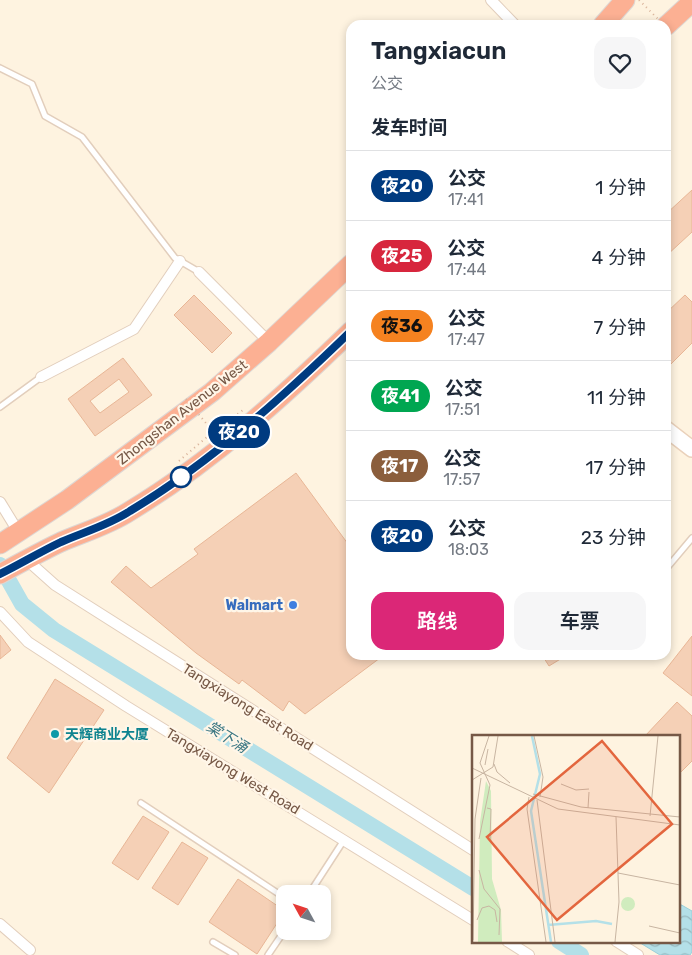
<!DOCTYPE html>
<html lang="zh">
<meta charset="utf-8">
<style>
:root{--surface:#fff;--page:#f6f6f7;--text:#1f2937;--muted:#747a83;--line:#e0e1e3;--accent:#db2777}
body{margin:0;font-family:Rubik,"Noto Sans SC",sans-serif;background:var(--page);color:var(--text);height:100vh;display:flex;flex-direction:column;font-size:19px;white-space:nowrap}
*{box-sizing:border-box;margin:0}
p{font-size:16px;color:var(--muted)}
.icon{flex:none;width:28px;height:28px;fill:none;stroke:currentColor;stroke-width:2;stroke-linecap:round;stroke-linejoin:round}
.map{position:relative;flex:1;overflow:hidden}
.details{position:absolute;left:346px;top:20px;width:325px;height:640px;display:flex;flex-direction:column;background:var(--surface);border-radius:15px;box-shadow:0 2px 8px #0003}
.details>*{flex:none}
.badge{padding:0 10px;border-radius:16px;font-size:18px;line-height:32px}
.needle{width:32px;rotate:310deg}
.buttons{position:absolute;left:276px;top:885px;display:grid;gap:10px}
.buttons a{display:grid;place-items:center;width:55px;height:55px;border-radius:10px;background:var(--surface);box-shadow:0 2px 8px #0003;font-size:25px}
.map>.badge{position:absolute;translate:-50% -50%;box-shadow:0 0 0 2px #fff}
h2{padding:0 25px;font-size:19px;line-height:45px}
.round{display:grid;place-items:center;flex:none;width:52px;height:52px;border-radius:15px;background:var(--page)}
.overview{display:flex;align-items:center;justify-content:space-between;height:85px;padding:0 25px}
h1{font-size:24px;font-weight:600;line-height:38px}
.button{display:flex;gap:10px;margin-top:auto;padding:10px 25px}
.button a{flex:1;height:58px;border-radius:15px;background:var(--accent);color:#fff;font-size:20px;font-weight:600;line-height:58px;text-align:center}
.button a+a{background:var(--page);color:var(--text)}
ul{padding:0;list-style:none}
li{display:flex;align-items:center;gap:15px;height:70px;padding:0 25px;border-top:1px solid var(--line)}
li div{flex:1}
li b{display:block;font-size:19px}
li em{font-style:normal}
li .badge{min-width:55px;font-weight:700;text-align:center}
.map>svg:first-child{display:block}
</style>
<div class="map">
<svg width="692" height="955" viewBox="0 0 692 955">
<defs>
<pattern id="water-waves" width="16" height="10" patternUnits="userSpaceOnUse" patternTransform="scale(1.25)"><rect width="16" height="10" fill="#b4e0e8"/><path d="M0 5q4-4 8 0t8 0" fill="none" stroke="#97b8be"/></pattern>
</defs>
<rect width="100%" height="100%" fill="#fef3e0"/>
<polygon fill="url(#water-waves)" stroke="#99cfda" points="678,903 692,911 692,952 690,955 660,955 637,941 678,941"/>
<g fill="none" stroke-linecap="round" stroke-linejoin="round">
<g stroke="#b4e0e8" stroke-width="16">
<polyline points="0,565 22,604 54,630 473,888"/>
<polyline points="559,941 581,955"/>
</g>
</g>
<g fill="#f5d0b6" stroke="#e8b696" fill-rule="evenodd">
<polygon points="692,190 692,232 666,256 666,214"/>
<polygon points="194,295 232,333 212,353 174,315"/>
<polygon points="685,295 692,302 692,343 666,369 666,313"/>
<path d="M 123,358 L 152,395 L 95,436 L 68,399 ZM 119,379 L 129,392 L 100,413 L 90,401 Z"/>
<polygon points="296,473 351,548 351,655 384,655 305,714 289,701 283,711 242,680 239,684 196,653 111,582 126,566 151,588 198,554 194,549"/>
<polygon points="0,635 11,650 0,659"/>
<polygon points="692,636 692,696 663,673"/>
<polygon points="542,655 567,655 549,666"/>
<polygon points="55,679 104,710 49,793 7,758"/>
<polygon points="677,702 692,716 692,761 678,775 678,736 645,736"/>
<polygon points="143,816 169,832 138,880 112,863"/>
<polygon points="182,842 208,858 178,905 152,888"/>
<polygon points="238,879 285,911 257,954 209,922"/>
</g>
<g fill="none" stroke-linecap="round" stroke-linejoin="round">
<g stroke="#e2cebc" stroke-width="8">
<g id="lane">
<polyline points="0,68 32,84 45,116 82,137 175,258 199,272"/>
<polyline points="0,407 41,377"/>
<polyline points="666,569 692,538"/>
<polyline points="141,803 285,898"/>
<polyline points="309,894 344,840"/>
<polyline points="213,942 235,955"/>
<polyline points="268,955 285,930"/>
</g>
</g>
<g stroke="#e2cebc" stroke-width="12">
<g id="street">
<polyline points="491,0 515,25"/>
<polyline points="199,272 269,342"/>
<polyline points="41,377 134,329 180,261"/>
<polyline points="0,502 19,533"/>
<polyline points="27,560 55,585 473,850"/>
<polyline points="0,612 28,642 126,706 473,920"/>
<polyline points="0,924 30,950"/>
<polyline points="507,941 529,955"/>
<polyline points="616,941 638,955"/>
</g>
</g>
<g stroke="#ead1bb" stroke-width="18">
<polyline id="secondary" points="666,429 692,449"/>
</g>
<g stroke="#ded7d3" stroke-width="21">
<g id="highway">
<polyline points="603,25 625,0"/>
<polyline points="666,26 692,2"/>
<polyline points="0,544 67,500 212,392 269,342 351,264"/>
<path d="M 0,574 C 20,563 40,552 61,542 C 84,532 109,525 130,511 C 211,462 283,397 351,331"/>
</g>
</g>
<polyline stroke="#d9b39a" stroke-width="2" stroke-dasharray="1 4" stroke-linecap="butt" points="179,461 207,437 243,410"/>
<use href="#lane" stroke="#fff" stroke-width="5"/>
<use href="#street" stroke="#fff" stroke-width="10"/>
<use href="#secondary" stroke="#fff" stroke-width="15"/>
<use href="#highway" stroke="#fcb093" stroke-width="19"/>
<g stroke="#d9b39a" stroke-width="2" stroke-dasharray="1 4" stroke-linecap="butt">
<polyline points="639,0 664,25"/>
<polyline points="186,399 230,452"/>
</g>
</g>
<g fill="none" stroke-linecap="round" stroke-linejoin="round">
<g stroke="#fff" stroke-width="11">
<path id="line" d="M 0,574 C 20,564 40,552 61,542 C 84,532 109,525 130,511 C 210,463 284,396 351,331"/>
</g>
<use href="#line" stroke="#003b80" stroke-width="8"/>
</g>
<circle fill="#fff" stroke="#003b80" stroke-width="2.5" cx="181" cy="477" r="10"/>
<circle fill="#3f7fe0" stroke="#fff6e8" stroke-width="2" cx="293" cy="605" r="5"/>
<circle fill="#0f9aa8" stroke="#fff6e8" stroke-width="2" cx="55" cy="734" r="5"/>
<g text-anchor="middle" stroke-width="4.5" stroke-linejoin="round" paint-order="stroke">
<g font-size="14" fill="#765846" stroke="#fff6e8">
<text transform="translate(182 412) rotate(-38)" y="5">Zhongshan Avenue West</text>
<text transform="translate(248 707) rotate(32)" y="5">Tangxiayong East Road</text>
<text transform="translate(233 771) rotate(31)" y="5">Tangxiayong West Road</text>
</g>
<g font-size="14" font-weight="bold" fill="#366cbe" stroke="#fff6e8" text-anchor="end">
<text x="283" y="610">Walmart</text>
</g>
<g font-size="14" font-weight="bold" fill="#0d838f" stroke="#fff6e8" text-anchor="start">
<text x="65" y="739">天辉商业大厦</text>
</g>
<g font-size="15" font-style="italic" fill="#3b7783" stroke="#fff6e8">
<text transform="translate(227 737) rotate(32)" y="5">棠下涌</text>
</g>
</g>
<g transform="translate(472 735)">
<rect width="208" height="208" fill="#fef3e0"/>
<path d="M149 169a7 7 0 1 1 14 0a7 7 0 1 1-14 0Z" fill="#d0ecbe"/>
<path d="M 14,46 L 19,56 L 20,144 L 29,175 L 30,207 L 6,207 L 8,87 Z" fill="#d0ecbe"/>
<path fill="none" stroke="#b4e0e8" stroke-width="2.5" d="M 60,1 L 68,39 L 59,76 L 79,207M 76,190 L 124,186 L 140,189"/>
<path fill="none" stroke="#c8b5a2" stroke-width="1" d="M 62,1 L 71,42 L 68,62M 22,29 L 25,37 L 38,48M 13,30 L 16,14M 0,33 L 86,74 L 208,90M 0,45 L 21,32 L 26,1M 89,49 L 104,55 L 117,54M 61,59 L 109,72 L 208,82M 57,62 L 55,74 L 74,207M 65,65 L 83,207M 15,73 L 19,74 L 18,105M 116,73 L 117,57M 178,81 L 186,1M 7,104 L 18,50 L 8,28 L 17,1M 7,135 L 12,154 L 28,174 L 27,200M 146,138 L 208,150M 5,185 L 10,173 L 17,171 L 23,175 L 25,187M 177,191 L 208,198M 1,205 L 3,84 L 9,43M 143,207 L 147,167 L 144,82"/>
<path fill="#e3663e" fill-opacity="0.15" stroke="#e3663e" stroke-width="2.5" d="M 130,6 L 200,89 L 85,185 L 15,102 Z"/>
<rect width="208" height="208" fill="none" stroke="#765846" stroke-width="2.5"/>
</g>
</svg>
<div class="buttons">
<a><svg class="needle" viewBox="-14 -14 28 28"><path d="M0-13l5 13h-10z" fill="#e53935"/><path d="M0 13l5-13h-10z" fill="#747a83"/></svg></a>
</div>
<b class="badge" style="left:239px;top:432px;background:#003b80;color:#fff">夜20</b>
<section class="details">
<div class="overview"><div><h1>Tangxiacun</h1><p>公交</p></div><a class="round"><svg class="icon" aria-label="heart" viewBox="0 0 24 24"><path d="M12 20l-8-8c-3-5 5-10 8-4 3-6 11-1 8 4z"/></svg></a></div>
<h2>发车时间</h2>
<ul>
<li><span class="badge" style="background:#003b80;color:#fff">夜20</span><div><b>公交</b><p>17:41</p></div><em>1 分钟</em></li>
<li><span class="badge" style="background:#d7263d;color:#fff">夜25</span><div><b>公交</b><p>17:44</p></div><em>4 分钟</em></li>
<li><span class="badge" style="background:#f58220;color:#111">夜36</span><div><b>公交</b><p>17:47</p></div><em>7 分钟</em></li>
<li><span class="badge" style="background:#00a651;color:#fff">夜41</span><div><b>公交</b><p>17:51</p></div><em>11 分钟</em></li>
<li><span class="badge" style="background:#8b5e3c;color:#fff">夜17</span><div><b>公交</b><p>17:57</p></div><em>17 分钟</em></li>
<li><span class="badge" style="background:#003b80;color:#fff">夜20</span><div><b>公交</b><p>18:03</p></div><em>23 分钟</em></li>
</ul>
<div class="button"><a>路线</a><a>车票</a></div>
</section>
</div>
